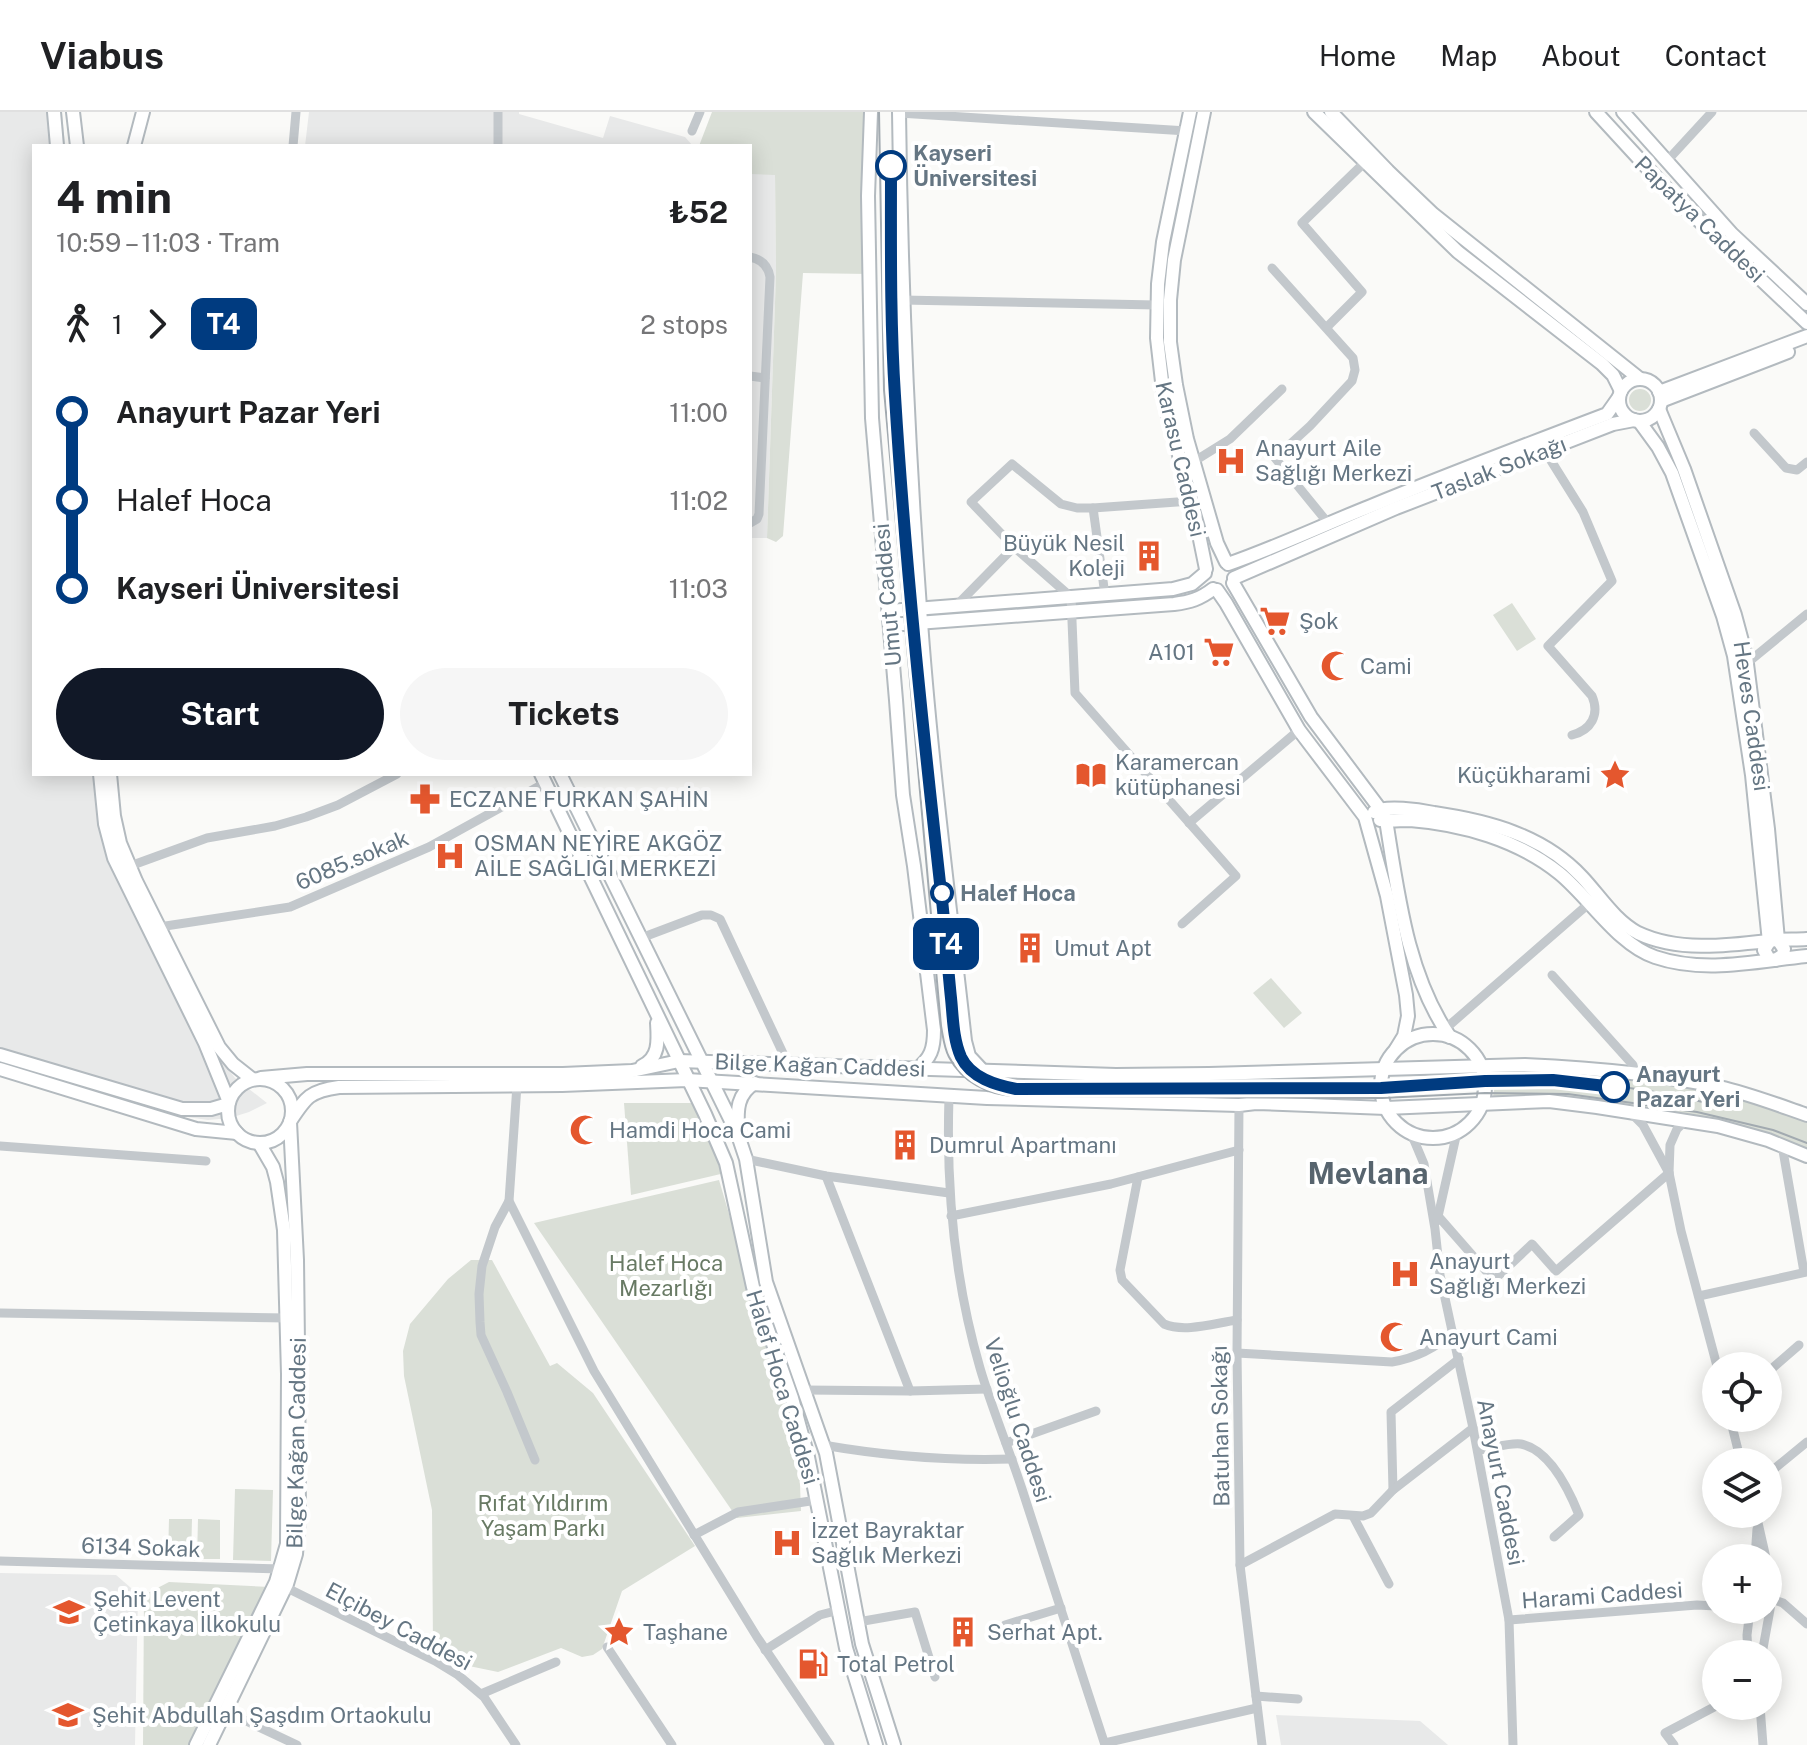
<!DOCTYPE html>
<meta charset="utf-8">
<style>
:root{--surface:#fff;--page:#f6f6f6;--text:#202124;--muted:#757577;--line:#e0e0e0;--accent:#111827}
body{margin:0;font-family:"Public Sans",sans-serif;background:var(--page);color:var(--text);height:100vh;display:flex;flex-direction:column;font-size:30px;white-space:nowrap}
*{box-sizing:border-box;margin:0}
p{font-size:26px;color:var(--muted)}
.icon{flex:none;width:44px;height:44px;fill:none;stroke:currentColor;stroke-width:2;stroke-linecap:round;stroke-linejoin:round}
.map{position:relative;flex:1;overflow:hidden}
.details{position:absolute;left:32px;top:32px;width:720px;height:632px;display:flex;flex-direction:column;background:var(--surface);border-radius:0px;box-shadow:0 4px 20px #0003}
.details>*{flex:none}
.badge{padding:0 16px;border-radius:12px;font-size:28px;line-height:52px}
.buttons{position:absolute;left:1702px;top:1240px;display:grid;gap:16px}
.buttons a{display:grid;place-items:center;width:80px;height:80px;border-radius:50%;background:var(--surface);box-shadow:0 4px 20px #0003;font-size:40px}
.map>.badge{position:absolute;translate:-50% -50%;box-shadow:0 0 0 4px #fff}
.legs{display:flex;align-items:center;gap:12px;height:88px;padding:0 24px;font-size:26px}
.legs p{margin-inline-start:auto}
.overview{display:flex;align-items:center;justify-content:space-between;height:136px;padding:0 24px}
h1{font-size:44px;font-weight:700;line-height:60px}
.primary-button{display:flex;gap:16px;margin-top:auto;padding:16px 24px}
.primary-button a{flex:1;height:92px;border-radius:48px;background:var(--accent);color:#fff;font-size:32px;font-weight:700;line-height:92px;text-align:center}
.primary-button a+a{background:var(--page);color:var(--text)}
ul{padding:0 24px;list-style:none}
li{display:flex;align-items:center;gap:28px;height:88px;font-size:30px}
li i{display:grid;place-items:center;width:12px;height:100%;margin:0 10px;background:currentColor}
li i::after{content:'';width:20px;height:20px;margin:-10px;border:6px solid;border-radius:50%;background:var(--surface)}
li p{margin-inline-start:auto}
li:first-child i{background:linear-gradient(#0000 50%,currentColor 0)}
li:last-child i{background:linear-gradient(currentColor 50%,#0000 0)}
header{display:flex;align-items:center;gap:48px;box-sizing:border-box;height:112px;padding:0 40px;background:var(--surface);border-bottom:2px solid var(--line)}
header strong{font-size:38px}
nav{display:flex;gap:44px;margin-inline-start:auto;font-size:28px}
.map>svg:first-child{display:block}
</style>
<header>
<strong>Viabus</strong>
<nav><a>Home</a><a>Map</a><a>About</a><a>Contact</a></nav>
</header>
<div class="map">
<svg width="1807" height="1633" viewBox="0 0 1807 1633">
<rect width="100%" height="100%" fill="#fafaf8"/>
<g fill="#e8e9e9">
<polygon points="0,0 62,0 65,34 34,34 34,662 106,662 110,705 213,937 235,966 267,991 249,1000 230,1006 208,1008 187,1005 0,948"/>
<polygon points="309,0 519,0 519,2 603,26 610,4 685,25 693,34 305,34"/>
<polygon points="750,62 775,62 776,161 767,426 750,426"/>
<polygon points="0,1461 116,1463 138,1482 135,1633 0,1633"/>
<polygon points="1276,1603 1420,1609 1448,1633 1281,1633"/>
</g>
<g fill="#dadfd7">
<polygon points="712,0 866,0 868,162 803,161 783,424 776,430 767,426 776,161 775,63 750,62 750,34 699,34"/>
<circle cx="1640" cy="288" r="11"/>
<polygon points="1512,491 1536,527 1517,539 1493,503"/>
<polygon points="1271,866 1302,901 1284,916 1253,881"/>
<polygon points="1507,958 1584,963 1684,974 1731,983 1807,1007 1807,1036 1749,1015 1702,1004 1554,984 1493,985 1495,972 1492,959"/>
<polygon points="624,991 694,991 708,1018 725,1061 631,1083"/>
<polygon points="719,1068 795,1325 799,1347 801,1399 737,1406 534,1111"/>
<polygon points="471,1148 492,1148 550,1254 557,1251 593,1281 695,1434 622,1479 602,1537 593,1543 582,1545 561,1536 498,1560 469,1554 433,1534 432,1398 404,1264 403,1239 410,1212 448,1167"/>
<polygon points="235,1377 273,1378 271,1449 233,1448"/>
<polygon points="169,1407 192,1407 191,1447 168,1446"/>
<polygon points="198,1407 220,1408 220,1447 197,1447"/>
<polygon points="169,1470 270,1475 193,1633 143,1633 144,1483"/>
</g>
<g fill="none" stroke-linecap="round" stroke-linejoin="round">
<g stroke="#b3babf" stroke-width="16">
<g id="secondary">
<polyline points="54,0 57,34"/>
<polyline points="73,0 77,34"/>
<path d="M 871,0 L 868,84 L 872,306 L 896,588 L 903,683 L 914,754 L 934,918 C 934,937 931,946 916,958"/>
<path d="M 899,0 C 901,166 908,331 920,496 C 930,641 949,785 965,929 L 969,944 L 983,959"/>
<polyline points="1190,0 1163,130 1158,172 1157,226 1164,287 1195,403 1206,457"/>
<polyline points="1204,0 1174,148 1170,188 1170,230 1176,273 1187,327 1217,431 1226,450"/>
<polyline points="1314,0 1458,140 1602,252 1613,263 1621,279"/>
<polyline points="1331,0 1388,59 1433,102 1640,267"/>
<polyline points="1596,0 1676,87 1807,211"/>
<polyline points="1623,0 1732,122 1807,192"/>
<polyline points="134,34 143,0"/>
<circle cx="1640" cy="288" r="21"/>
<polyline points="1659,280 1807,224"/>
<polyline points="1661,289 1788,240"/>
<polyline points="1639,309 1658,335 1672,361 1723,504 1734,544 1752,663 1769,830 1764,838 1769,847 1775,848 1783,843 1784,837 1778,828 1768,717 1746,544 1735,503 1684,357 1659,297"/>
<path d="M 1228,452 C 1277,435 1323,413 1371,394 C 1449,362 1528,332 1607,302 L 1619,285"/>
<polyline points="1234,466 1396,396 1613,312 1634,308"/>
<path d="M 1233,471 L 1311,605 L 1380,697 L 1386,708 C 1398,782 1407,863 1450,925"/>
<polyline points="1217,478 1226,491 1299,618 1365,705 1387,784 1406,883 1408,904 1404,924 1396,937"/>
<polyline points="889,499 1173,477 1192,472 1205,461"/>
<path d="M 890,513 L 1174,492 C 1190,490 1200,487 1213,477"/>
<polyline points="100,662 105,712 114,746 205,931 229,990"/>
<polyline points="110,662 114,704 120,731 136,769 219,935 233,952 252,967"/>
<polyline points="541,662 705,1002 726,1051 753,1175 792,1286 808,1345 846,1536 876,1633"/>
<polyline points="560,662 738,1023 746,1047 766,1170 826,1341 862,1532 894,1633"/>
<path d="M 1374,700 C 1386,693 1419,698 1434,701 C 1488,709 1543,723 1582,765 C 1599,783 1615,809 1638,821 C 1680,841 1732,833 1776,828 C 1787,827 1797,828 1807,827"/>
<path d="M 1380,708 C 1390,709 1400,708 1410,708 C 1462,712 1518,728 1559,761 C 1589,785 1618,833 1655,845 C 1705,862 1757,849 1807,844"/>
<circle cx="1433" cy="974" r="52"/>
<polyline points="0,943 182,997 211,997 228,992"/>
<path d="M 642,954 C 660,946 658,927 657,911"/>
<polyline points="0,957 196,1017 237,1021"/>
<path d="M 261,966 L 307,962 L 563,962 L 632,959 L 679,949 L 1116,963 L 1209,962 L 1525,953 C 1589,956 1656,961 1719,975 C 1750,982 1778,993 1807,1003"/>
<circle cx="260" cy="999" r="32"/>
<path d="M 291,1008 C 306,985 310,979 339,975 L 562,973 L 687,968 L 987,986 L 1239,993 L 1256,991 L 1386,996 L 1549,989 L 1597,995 L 1718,1014 L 1768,1028 L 1807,1044"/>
<path d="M 738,1016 C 737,998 737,982 755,971"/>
<polyline points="196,1633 276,1470 287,1432 288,1262 284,1118 277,1070 273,1055 259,1031"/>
<polyline points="209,1633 287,1472 296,1442 299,1405 298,1232 297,1148 290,1010"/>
</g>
</g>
<g stroke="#c3c8cc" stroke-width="9">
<polyline points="899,1 1187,19"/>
<polyline points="692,19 700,0"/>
<polyline points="293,34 296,0"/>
<polyline points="498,34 498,0"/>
<polyline points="1666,50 1712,0"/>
<path d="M 750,145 C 761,147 768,153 770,165 L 759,402 L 757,407 L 750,411"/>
<polyline points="1272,156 1353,246 1355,258 1352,269 1310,314 1275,346 1328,411"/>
<polyline points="902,188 1157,193"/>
<polyline points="1327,215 1362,180 1302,111 1365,50"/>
<polyline points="750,264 765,266"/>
<polyline points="1754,321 1786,356 1797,358 1807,350"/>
<path d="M 1545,339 L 1583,400 L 1612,469 L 1548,534 L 1592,584 C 1600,603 1591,618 1572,623"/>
<polyline points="1193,350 1230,327 1282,277"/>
<polyline points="1093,396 1105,483"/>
<polyline points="956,494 1014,435"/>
<polyline points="1746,552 1807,502"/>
<polyline points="1189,711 1299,618"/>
<polyline points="130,754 207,726 275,714 306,705 338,693 397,662"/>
<polyline points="1182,812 1236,764 1075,581 1071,485 1014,435 971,390 1012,352 1061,392 1077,396 1093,396 1191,389"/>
<polyline points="159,815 290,795 429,735 545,671"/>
<polyline points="641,826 702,803 711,803 720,807 788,952"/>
<polyline points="1552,863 1633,953 1634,962"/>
<polyline points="1445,917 1593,788"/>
<polyline points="517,973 509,1089 594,1259 757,1525 830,1633"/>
<path d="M 949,985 C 946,1077 954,1167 980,1256 C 992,1297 1009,1337 1022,1377 C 1050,1463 1077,1548 1105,1633"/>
<polyline points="1239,993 1237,1241 1240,1453 1262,1633"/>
<polyline points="1631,1001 1643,1013 1669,1061"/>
<polyline points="1686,1008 1677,1017 1670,1033 1669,1061 1681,1119 1717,1254"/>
<polyline points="1411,1021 1424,1052 1435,1117 1440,1163 1473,1316 1509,1508 1513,1633"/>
<polyline points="1782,1033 1804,1160"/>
<polyline points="0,1034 206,1049"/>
<polyline points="746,1047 826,1064 949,1081"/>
<polyline points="826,1064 910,1279"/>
<path d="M 1138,1065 L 1120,1158 L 1122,1168 L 1164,1212 C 1185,1221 1215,1211 1237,1208"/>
<polyline points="509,1089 495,1115 482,1154 479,1182 480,1210 481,1223 507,1280 535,1348"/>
<polyline points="951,1104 1111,1072 1239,1038"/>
<polyline points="1438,1104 1494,1168 1532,1132 1556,1159 1669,1061"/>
<polyline points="1437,1109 1457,1020"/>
<polyline points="1699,1184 1807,1160"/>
<polyline points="0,1201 287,1206"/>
<path d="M 1237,1241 L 1392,1250 C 1416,1246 1436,1236 1453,1220"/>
<polyline points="1768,1260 1799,1233"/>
<polyline points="805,1278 910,1279 987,1277"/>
<polyline points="1730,1306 1741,1350"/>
<polyline points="1006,1331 1096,1299"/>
<path d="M 823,1333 C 886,1344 948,1349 1012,1347"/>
<path d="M 1478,1338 C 1489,1337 1511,1330 1521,1332 C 1550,1338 1569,1378 1579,1403 L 1554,1425"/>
<polyline points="1768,1362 1807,1330"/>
<polyline points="1393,1378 1391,1300 1459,1247"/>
<polyline points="1756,1402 1766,1446"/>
<polyline points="1353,1404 1389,1472"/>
<polyline points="694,1423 738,1400 817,1388"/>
<polyline points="1755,1446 1757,1417"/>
<polyline points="0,1449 281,1457"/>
<polyline points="1240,1453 1335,1402 1363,1404 1371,1401 1393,1378 1473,1316"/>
<polyline points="1768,1461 1771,1482"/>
<polyline points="285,1475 435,1549 458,1563 484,1585 516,1633"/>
<polyline points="1772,1487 1783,1491 1807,1512"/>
<polyline points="1509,1508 1697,1493 1716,1494"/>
<polyline points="858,1510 915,1500 935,1565"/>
<polyline points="1005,1513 1061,1496"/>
<polyline points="607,1535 672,1633"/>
<polyline points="765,1538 820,1503 839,1498"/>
<polyline points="1748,1542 1747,1523 1750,1498"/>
<polyline points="1762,1542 1771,1492"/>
<polyline points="481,1582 556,1550"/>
<polyline points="1256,1584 1298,1587"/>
<polyline points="1760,1594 1763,1633"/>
<polyline points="225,1599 297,1633"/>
<polyline points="1105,1631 1257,1596"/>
<polyline points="1674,1633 1665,1621 1716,1594"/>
</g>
<use href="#secondary" stroke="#fff" stroke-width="12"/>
<g stroke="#a2aab0" stroke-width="2">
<path d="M 879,0 L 884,278 L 941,914 C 943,924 944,936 949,945 C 962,970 988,983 1014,984 L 1382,986 L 1485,981 L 1568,982 L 1697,1000 L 1773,1018 L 1807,1031"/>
<polyline points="932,695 955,922 959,941 968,954"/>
<path d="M 1469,970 C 1551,964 1636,973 1715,993"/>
</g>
</g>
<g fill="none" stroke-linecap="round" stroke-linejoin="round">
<g stroke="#fff" stroke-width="18">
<path id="line-1" d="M 891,54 C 891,131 890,208 895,284 C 905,447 922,609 940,771 C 945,809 947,848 951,886 C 953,905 953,927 961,945 C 971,966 996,973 1016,977 L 1381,976 L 1485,969 L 1553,968 L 1614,975"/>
</g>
<use href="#line-1" stroke="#003b80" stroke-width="12"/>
</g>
<defs>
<g id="hospital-bare" transform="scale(2.4)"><path d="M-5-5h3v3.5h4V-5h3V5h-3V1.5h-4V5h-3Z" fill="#e4572e" stroke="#fff" stroke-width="2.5" paint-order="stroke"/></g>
<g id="building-bare" transform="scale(2.4)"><path d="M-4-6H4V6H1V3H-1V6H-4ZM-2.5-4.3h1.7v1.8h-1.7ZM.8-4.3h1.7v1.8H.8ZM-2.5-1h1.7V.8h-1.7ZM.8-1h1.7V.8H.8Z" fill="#e4572e" stroke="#fff" stroke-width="2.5" paint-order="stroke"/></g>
<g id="supermarket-bare" transform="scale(2.4)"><path d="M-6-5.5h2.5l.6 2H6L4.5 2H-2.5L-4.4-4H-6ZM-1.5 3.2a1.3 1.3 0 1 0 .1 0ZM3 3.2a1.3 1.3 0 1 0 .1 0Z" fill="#e4572e" stroke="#fff" stroke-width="2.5" paint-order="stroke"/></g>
<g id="mosque-bare" transform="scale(2.4)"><path d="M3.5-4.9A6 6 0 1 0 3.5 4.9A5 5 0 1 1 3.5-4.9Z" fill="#e4572e" stroke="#fff" stroke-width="2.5" paint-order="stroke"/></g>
<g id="library-bare" transform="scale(2.4)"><path d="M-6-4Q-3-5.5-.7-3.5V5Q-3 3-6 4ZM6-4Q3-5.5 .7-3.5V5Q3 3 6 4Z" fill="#e4572e" stroke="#fff" stroke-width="2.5" paint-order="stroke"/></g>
<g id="sight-bare" transform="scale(2.4)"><path d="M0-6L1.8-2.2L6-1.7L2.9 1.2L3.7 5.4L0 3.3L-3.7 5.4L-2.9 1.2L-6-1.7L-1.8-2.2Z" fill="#e4572e" stroke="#fff" stroke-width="2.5" paint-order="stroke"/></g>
<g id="pharmacy-bare" transform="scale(2.4)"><path d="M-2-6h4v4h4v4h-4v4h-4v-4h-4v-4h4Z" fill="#e4572e" stroke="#fff" stroke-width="2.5" paint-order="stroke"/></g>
<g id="school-bare" transform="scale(2.4)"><path d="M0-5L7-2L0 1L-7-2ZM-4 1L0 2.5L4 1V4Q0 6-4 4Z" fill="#e4572e" stroke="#fff" stroke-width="2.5" paint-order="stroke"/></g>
<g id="fuel-bare" transform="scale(2.4)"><path d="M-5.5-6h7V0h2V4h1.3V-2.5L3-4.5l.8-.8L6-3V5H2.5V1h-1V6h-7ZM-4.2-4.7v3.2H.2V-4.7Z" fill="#e4572e" stroke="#fff" stroke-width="2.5" paint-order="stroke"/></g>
</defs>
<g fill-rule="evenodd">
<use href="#hospital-bare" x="1231" y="349"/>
<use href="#building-bare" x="1149" y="444"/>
<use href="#supermarket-bare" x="1275" y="509"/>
<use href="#supermarket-bare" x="1219" y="540"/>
<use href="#mosque-bare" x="1336" y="554"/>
<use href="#library-bare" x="1091" y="663"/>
<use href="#sight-bare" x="1615" y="663"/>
<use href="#pharmacy-bare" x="425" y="687"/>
<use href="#hospital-bare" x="450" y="744"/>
<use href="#building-bare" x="1030" y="836"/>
<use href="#mosque-bare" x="585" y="1018"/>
<use href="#building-bare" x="905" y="1033"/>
<use href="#hospital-bare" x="1405" y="1162"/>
<use href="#mosque-bare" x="1395" y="1225"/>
<use href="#hospital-bare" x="787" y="1431"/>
<use href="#school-bare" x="69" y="1500"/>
<use href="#sight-bare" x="619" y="1520"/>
<use href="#building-bare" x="963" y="1520"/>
<use href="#fuel-bare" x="813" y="1552"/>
<use href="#school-bare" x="68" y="1603"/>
</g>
<g fill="#fff" stroke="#003b80" stroke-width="4">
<circle cx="891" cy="54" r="14"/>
<circle cx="942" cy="781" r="10"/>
<circle cx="1614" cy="975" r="14"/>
</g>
<g text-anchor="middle" stroke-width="8" stroke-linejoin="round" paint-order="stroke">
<g font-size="22" font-weight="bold" fill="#657683" stroke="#fff" text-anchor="start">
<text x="913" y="49">Kayseri<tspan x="913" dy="25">Üniversitesi</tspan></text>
<text x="960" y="789">Halef Hoca</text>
<text x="1636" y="970">Anayurt<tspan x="1636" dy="25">Pazar Yeri</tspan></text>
</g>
<g font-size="22" fill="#657683" stroke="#fff">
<text transform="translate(1700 107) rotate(44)" y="8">Papatya Caddesi</text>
<text transform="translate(1181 347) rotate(77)" y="8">Karasu Caddesi</text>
<text transform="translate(1499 356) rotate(-21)" y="8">Taslak Sokağı</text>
<text transform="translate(887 483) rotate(-95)" y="8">Umut Caddesi</text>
<text transform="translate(1752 604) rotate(82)" y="8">Heves Caddesi</text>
<text transform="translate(352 748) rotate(-23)" y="8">6085.sokak</text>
<text transform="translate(820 953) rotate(2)" y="8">Bilge Kağan Caddesi</text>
<text transform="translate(783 1275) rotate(73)" y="8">Halef Hoca Caddesi</text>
<text transform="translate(1018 1308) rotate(72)" y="8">Velioğlu Caddesi</text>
<text transform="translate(1220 1314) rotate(-91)" y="8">Batuhan Sokağı</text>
<text transform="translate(296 1331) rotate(-89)" y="8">Bilge Kağan Caddesi</text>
<text transform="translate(1501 1370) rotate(79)" y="8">Anayurt Caddesi</text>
<text transform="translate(141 1435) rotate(2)" y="8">6134 Sokak</text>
<text transform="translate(1602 1483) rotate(-4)" y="8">Harami Caddesi</text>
<text transform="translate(399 1514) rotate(28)" y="8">Elçibey Caddesi</text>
</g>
<g font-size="22" fill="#657683" stroke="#fff" text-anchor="start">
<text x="1255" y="344">Anayurt Aile<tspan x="1255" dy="25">Sağlığı Merkezi</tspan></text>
<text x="1125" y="439" text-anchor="end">Büyük Nesil<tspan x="1125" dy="25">Koleji</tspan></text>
<text x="1299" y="517">Şok</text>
<text x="1195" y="548" text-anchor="end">A101</text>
<text x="1360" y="562">Cami</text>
<text x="1115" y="658">Karamercan<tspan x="1115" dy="25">kütüphanesi</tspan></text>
<text x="1591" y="671" text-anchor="end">Küçükharami</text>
<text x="449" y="695">ECZANE FURKAN ŞAHİN</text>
<text x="474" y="739">OSMAN NEYİRE AKGÖZ<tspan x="474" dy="25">AİLE SAĞLIĞI MERKEZİ</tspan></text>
<text x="1054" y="844">Umut Apt</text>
<text x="609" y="1026">Hamdi Hoca Cami</text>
<text x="929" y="1041">Dumrul Apartmanı</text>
<text x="1429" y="1157">Anayurt<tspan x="1429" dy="25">Sağlığı Merkezi</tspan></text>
<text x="1419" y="1233">Anayurt Cami</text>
<text x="811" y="1426">İzzet Bayraktar<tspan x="811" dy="25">Sağlık Merkezi</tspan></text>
<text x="93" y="1495">Şehit Levent<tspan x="93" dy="25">Çetinkaya İlkokulu</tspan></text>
<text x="643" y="1528">Taşhane</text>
<text x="987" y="1528">Serhat Apt.</text>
<text x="837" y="1560">Total Petrol</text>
<text x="92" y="1611">Şehit Abdullah Şaşdım Ortaokulu</text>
</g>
<g font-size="22" fill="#687a64" stroke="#fff">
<text x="666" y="1159">Halef Hoca<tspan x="666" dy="25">Mezarlığı</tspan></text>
<text x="543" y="1399">Rıfat Yıldırım<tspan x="543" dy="25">Yaşam Parkı</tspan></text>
</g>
<g font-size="30" font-weight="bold" fill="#57646e" stroke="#fff">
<text x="1368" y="1072">Mevlana</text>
</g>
</g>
</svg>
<div class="buttons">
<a><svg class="icon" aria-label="locate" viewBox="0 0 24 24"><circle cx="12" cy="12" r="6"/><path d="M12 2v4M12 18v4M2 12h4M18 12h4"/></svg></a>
<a><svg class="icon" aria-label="layers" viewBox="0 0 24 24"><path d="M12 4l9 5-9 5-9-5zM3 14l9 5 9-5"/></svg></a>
<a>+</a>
<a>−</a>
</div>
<b class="badge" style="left:946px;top:832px;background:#003b80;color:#fff">T4</b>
<section class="details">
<div class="overview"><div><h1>4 min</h1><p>10:59 – 11:03 · Tram</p></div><b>₺52</b></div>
<div class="legs"><svg class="icon" aria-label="walk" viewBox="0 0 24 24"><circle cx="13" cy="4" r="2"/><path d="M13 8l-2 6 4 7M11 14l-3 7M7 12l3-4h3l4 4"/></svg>1<svg class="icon" aria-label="forward" viewBox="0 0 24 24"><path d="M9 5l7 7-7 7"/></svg><b class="badge" style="background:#003b80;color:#fff">T4</b><p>2 stops</p></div>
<ul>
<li><i style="color:#003b80"></i><b>Anayurt Pazar Yeri</b><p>11:00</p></li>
<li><i style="color:#003b80"></i><span>Halef Hoca</span><p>11:02</p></li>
<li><i style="color:#003b80"></i><b>Kayseri Üniversitesi</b><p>11:03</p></li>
</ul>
<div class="primary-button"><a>Start</a><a>Tickets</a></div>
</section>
</div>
